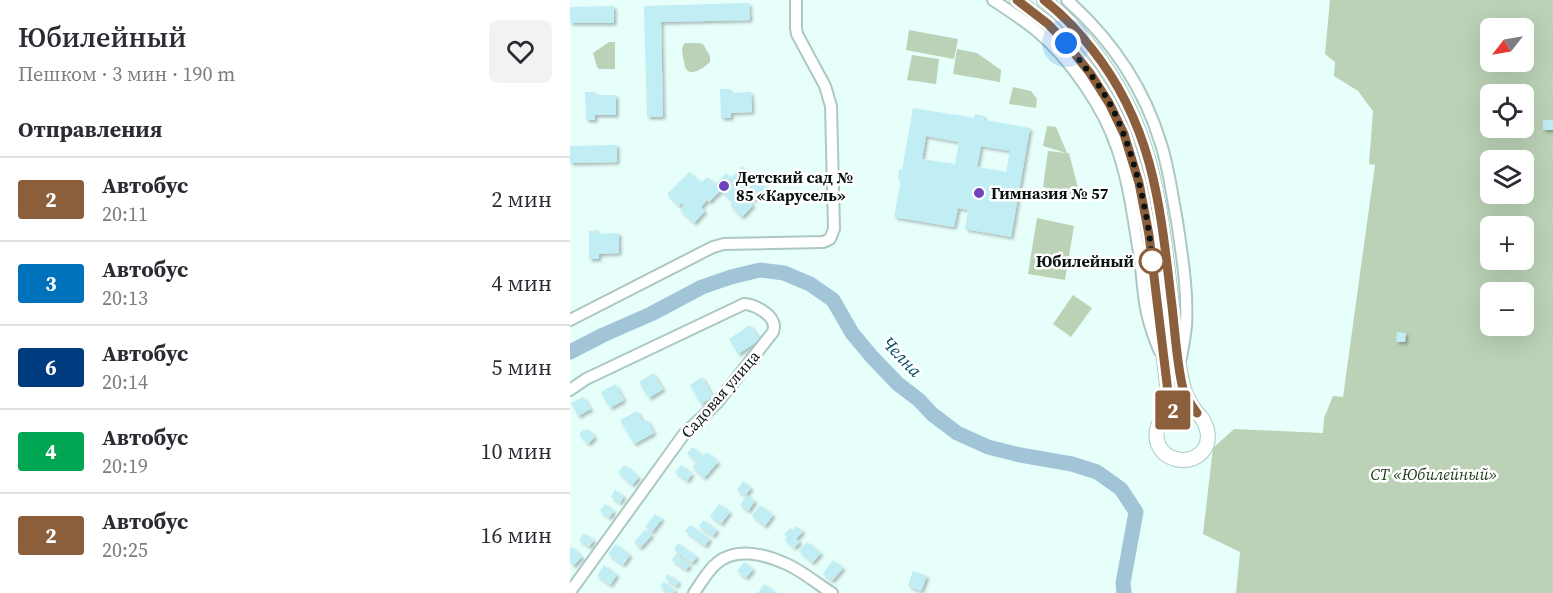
<!DOCTYPE html>
<html lang="ru">
<meta charset="utf-8">
<style>
:root{--surface:#fff;--page:#f2f2f3;--text:#2b2b33;--muted:#7c7c81;--line:#e1e1e2}
body{margin:0;font-family:"Source Serif 4",serif;background:var(--page);color:var(--text);height:100vh;display:flex;flex-direction:column;font-size:22px;white-space:nowrap}
*{box-sizing:border-box;margin:0}
p{font-size:20px;color:var(--muted)}
.icon{flex:none;width:33px;height:33px;fill:none;stroke:currentColor;stroke-width:2;stroke-linecap:round;stroke-linejoin:round}
.map{position:relative;flex:1;overflow:hidden}
.details{display:flex;flex-direction:column;background:var(--surface);width:570px}
.details>*{flex:none}
.badge{padding:0 12px;border-radius:4px;font-size:21px;line-height:39px}
.needle{width:39px;rotate:239deg}
.controls{position:absolute;left:910px;top:18px;display:grid;gap:12px}
.controls a{display:grid;place-items:center;width:54px;height:54px;border-radius:9px;background:var(--surface);box-shadow:0 6px 24px #0002;font-size:30px}
.you{position:absolute;width:30px;height:30px;margin:-15px;border:4px solid #fff;border-radius:50%;background:#1a73e8;box-shadow:0 0 0 9px #1a73e833}
.map>.badge{position:absolute;translate:-50% -50%;box-shadow:0 0 0 3px #fff}
h2{padding:0 18px;font-size:22px;line-height:54px}
.round{display:grid;place-items:center;flex:none;width:63px;height:63px;border-radius:9px;background:var(--page)}
.overview{display:flex;align-items:center;justify-content:space-between;height:102px;padding:0 18px}
h1{font-size:28px;font-weight:600;line-height:45px}
ul{padding:0;list-style:none}
li{display:flex;align-items:center;gap:18px;height:84px;padding:0 18px;border-top:2px solid var(--line)}
li div{flex:1}
li b{display:block;font-size:22px}
li em{font-style:normal}
li .badge{min-width:66px;font-weight:700;text-align:center}
main{display:flex;flex:1;min-height:0}
.map>svg:first-child{display:block}
</style>
<main>
<section class="details">
<div class="overview"><div><h1>Юбилейный</h1><p>Пешком · 3 мин · 190 m</p></div><a class="round"><svg class="icon" aria-label="heart" viewBox="0 0 24 24"><path d="M12 20l-8-8c-3-5 5-10 8-4 3-6 11-1 8 4z"/></svg></a></div>
<h2>Отправления</h2>
<ul>
<li><span class="badge" style="background:#8b5e3c;color:#fff">2</span><div><b>Автобус</b><p>20:11</p></div><em>2 мин</em></li>
<li><span class="badge" style="background:#0072bc;color:#fff">3</span><div><b>Автобус</b><p>20:13</p></div><em>4 мин</em></li>
<li><span class="badge" style="background:#003b80;color:#fff">6</span><div><b>Автобус</b><p>20:14</p></div><em>5 мин</em></li>
<li><span class="badge" style="background:#00a651;color:#fff">4</span><div><b>Автобус</b><p>20:19</p></div><em>10 мин</em></li>
<li><span class="badge" style="background:#8b5e3c;color:#fff">2</span><div><b>Автобус</b><p>20:25</p></div><em>16 мин</em></li>
</ul>
</section>
<div class="map">
<svg width="983" height="593" viewBox="0 0 983 593">
<defs>
<filter id="shadow"><feDropShadow dx="2.5" dy="2.5" stdDeviation="1.5" flood-color="#0004"/></filter>
</defs>
<rect width="100%" height="100%" fill="#e7fffb"/>
<g fill="#bbd2b7" fill-rule="evenodd">
<path d="M 760,0 L 983,0 L 983,593 L 666,593 L 670,552 L 633,534 L 643,448 L 664,429 L 753,433 L 754,418 L 763,396 L 773,397 L 805,165 L 799,164 L 803,111 L 788,91 L 764,76 L 765,62 L 755,54 ZM 921,28 L 954,28 L 954,62 L 921,62 ZM 921,94 L 954,94 L 954,128 L 921,128 ZM 921,160 L 954,160 L 954,194 L 921,194 ZM 921,226 L 954,226 L 954,260 L 921,260 ZM 921,292 L 954,292 L 954,326 L 921,326 Z"/>
<polygon points="339,30 388,39 384,59 336,50"/>
<polygon points="39,42 45,42 45,69 29,69 27,67 23,53"/>
<path d="M 115,43 L 128,43 L 133,44 L 140,56 L 140,62 C 135,67 120,79 115,67 C 114,64 114,61 113,57 C 112,51 111,48 115,43 Z"/>
<polygon points="387,49 407,53 431,70 430,82 383,74"/>
<polygon points="342,55 369,59 366,84 337,80"/>
<polygon points="443,87 461,91 467,99 466,108 439,104"/>
<polygon points="477,126 486,127 497,153 499,153 510,196 473,187 478,151 496,153 473,146"/>
<polygon points="467,218 504,226 495,280 458,274"/>
<polygon points="503,295 522,308 501,337 483,324"/>
</g>
<g fill="none" stroke-linecap="round" stroke-linejoin="round">
<polyline stroke="#a1c5d7" stroke-width="15" points="0,352 33,335 81,314 132,287 161,277 190,270 214,273 240,284 263,300 282,333 302,357 328,384 349,400 362,414 387,433 418,447 450,455 502,464 527,472 551,489 566,512 553,583 554,593"/>
</g>
<g fill="#c1edf4" fill-rule="evenodd" filter="url(#shadow)">
<polygon points="179,3 180,20 91,22 93,117 77,117 74,6"/>
<polygon points="44,6 44,23 0,23 0,7"/>
<polygon points="150,89 160,89 160,93 181,92 182,112 161,113 161,118 151,118"/>
<polygon points="15,92 25,92 25,95 46,95 46,115 25,115 25,120 16,120"/>
<path d="M 343,108 L 404,118 L 405,114 L 414,116 L 414,120 L 460,128 L 441,237 L 395,229 L 398,210 L 388,208 L 384,227 L 324,217 L 331,180 L 328,179 L 329,169 L 332,170 ZM 356,136 L 389,142 L 385,164 L 352,159 ZM 411,146 L 440,151 L 436,172 L 407,167 Z"/>
<rect x="973" y="120" width="10" height="10"/>
<polygon points="47,145 47,162 0,163 0,146"/>
<polygon points="172,166 196,188 184,200 182,198 179,201 183,205 172,217 160,205 163,202 151,190 139,202 137,200 131,207 135,211 124,223 110,210 114,206 111,203 109,206 97,194 119,172 131,183 137,177 145,184 156,173 161,178"/>
<polygon points="28,230 28,234 49,233 49,253 29,254 29,259 19,259 19,231"/>
<polygon points="180,325 190,340 168,354 159,339"/>
<polygon points="827,332 836,333 835,342 826,342"/>
<polygon points="83,373 93,389 79,398 69,382"/>
<polygon points="132,377 143,397 131,404 120,385"/>
<polygon points="45,384 54,400 40,408 31,392"/>
<polygon points="13,397 21,409 8,416 1,403"/>
<polygon points="67,411 73,422 77,420 84,433 64,444 50,420"/>
<polygon points="14,429 16,431 18,429 25,437 18,444 9,434"/>
<polygon points="123,447 133,456 137,452 148,462 134,478 122,467 127,462 117,453"/>
<polygon points="55,465 69,477 62,485 48,472"/>
<polygon points="111,465 122,474 117,481 105,472"/>
<polygon points="173,481 181,488 175,496 167,490"/>
<polygon points="45,490 54,496 50,503 41,497"/>
<polygon points="176,495 185,501 178,511 170,505"/>
<polygon points="35,504 44,511 39,518 30,511"/>
<polygon points="149,504 160,512 151,524 140,516"/>
<polygon points="190,505 203,515 195,526 182,516"/>
<polygon points="85,514 92,519 82,532 75,527"/>
<polygon points="133,520 147,530 143,536 129,526"/>
<polygon points="120,525 140,539 135,546 115,531"/>
<polygon points="226,526 233,531 226,539 230,542 224,548 215,540 217,537 214,535 220,528 223,530"/>
<polygon points="75,530 82,535 70,548 64,542"/>
<polygon points="14,533 24,540 19,547 9,540"/>
<polygon points="237,542 251,553 242,563 229,551"/>
<polygon points="108,543 127,557 122,563 104,550"/>
<polygon points="46,544 60,555 53,565 38,554"/>
<polygon points="2,547 12,557 3,566 0,562 0,549"/>
<polygon points="106,554 120,565 116,570 102,560"/>
<polygon points="263,560 273,568 262,581 253,574"/>
<polygon points="174,562 183,569 176,578 167,571"/>
<polygon points="34,565 47,575 40,585 27,576"/>
<polygon points="343,571 357,576 351,591 338,586"/>
<polygon points="98,574 109,582 106,586 95,578"/>
<polygon points="94,582 105,590 103,593 99,593 90,586"/>
<polygon points="194,584 206,593 188,593"/>
</g>
<g fill="none" stroke-linecap="round" stroke-linejoin="round">
<g stroke="#acc8c3" stroke-width="14">
<g id="minor">
<path d="M 423,0 C 438,10 454,20 468,32 C 500,59 534,108 547,148 C 559,182 563,217 569,252 C 572,268 572,285 575,302 C 577,319 583,335 589,350"/>
<path d="M 497,0 C 541,39 574,88 591,144 C 599,169 602,195 607,221 C 612,256 618,290 616,326 C 615,336 613,347 611,358"/>
<polyline points="0,320 143,247 154,244 253,242 260,239 264,229 261,106 255,86 227,34 226,28 226,0"/>
<path d="M 0,390 L 16,379 L 174,304 C 183,304 200,313 203,322 C 205,326 204,329 203,332 L 147,403 L 114,434 L 0,592"/>
<path d="M 124,593 C 131,583 138,570 147,563 C 165,547 194,554 214,563 C 230,569 247,584 262,593"/>
</g>
</g>
<g stroke="#acc8c3" stroke-width="16">
<g id="secondary">
<polyline points="447,0 478,24 496,43 520,73 539,103 554,134 569,183 579,235 598,392 592,419"/>
<path d="M 474,0 C 492,14 508,31 522,49 C 583,125 590,204 601,298 C 605,328 606,360 614,389 C 616,397 622,406 627,413"/>
<path d="M 613,407 C 614,407 621,409 622,410 C 637,417 644,441 631,453 C 618,465 595,461 588,444 C 582,426 595,410 613,407 Z"/>
</g>
</g>
<use href="#minor" stroke="#fff" stroke-width="10"/>
<use href="#secondary" stroke="#fff" stroke-width="14"/>
</g>
<g fill="none" stroke-linecap="round" stroke-linejoin="round">
<g stroke="#fff" stroke-width="14">
<path id="line" d="M 447,0 L 478,24 L 496,43 L 520,73 L 539,103 L 554,134 L 569,183 L 579,235 L 598,392 L 592,419 C 602,408 614,403 627,413 C 622,406 616,397 613,389 C 606,360 605,328 601,298 C 590,204 583,126 522,49 C 508,31 492,14 474,0"/>
</g>
<use href="#line" stroke="#8b5e3c" stroke-width="9"/>
<path stroke="#091312" stroke-width="6" stroke-dasharray="0 10.8" d="M 496,43 C 511,62 527,81 539,102 C 562,144 579,213 582,261"/>
</g>
<g fill="#6e43bb" stroke="#fff" stroke-width="2">
<circle cx="154" cy="186" r="6"/>
<circle cx="409" cy="193" r="6"/>
</g>
<circle fill="#fff" stroke="#8b5e3c" stroke-width="3" cx="582" cy="261" r="12"/>
<g text-anchor="middle" stroke-width="5" stroke-linejoin="round" paint-order="stroke">
<g font-size="16" font-weight="bold" fill="#091312" stroke="#fff" text-anchor="start">
<text x="166" y="183">Детский сад №<tspan x="166" dy="18">85 «Карусель»</tspan></text>
<text x="421" y="199">Гимназия № 57</text>
</g>
<g font-size="16" font-weight="bold" fill="#091312" stroke="#fff" text-anchor="end">
<text x="564" y="267">Юбилейный</text>
</g>
<g font-size="16" fill="#091312" stroke="#fff">
<text transform="translate(150 394) rotate(-49)" y="6">Садовая улица</text>
</g>
<g font-size="16" font-style="italic" fill="#1e4018" stroke="#fff">
<text x="864" y="480">СТ «Юбилейный»</text>
</g>
<g font-size="18" font-style="italic" fill="#054e67" stroke="#fff">
<text transform="translate(332 357) rotate(46)" y="6">Челна</text>
</g>
</g>
</svg>
<div class="controls">
<a><svg class="needle" viewBox="-14 -14 28 28"><path d="M0-13l5 13h-10z" fill="#e53935"/><path d="M0 13l5-13h-10z" fill="#7c7c81"/></svg></a>
<a><svg class="icon" aria-label="locate" viewBox="0 0 24 24"><circle cx="12" cy="12" r="6"/><path d="M12 2v4M12 18v4M2 12h4M18 12h4"/></svg></a>
<a><svg class="icon" aria-label="layers" viewBox="0 0 24 24"><path d="M12 4l9 5-9 5-9-5zM3 14l9 5 9-5"/></svg></a>
<a>+</a>
<a>−</a>
</div>
<div class="you" style="left:496px;top:43px"></div>
<b class="badge" style="left:603px;top:410px;background:#8b5e3c;color:#fff">2</b>
</div>
</main>
